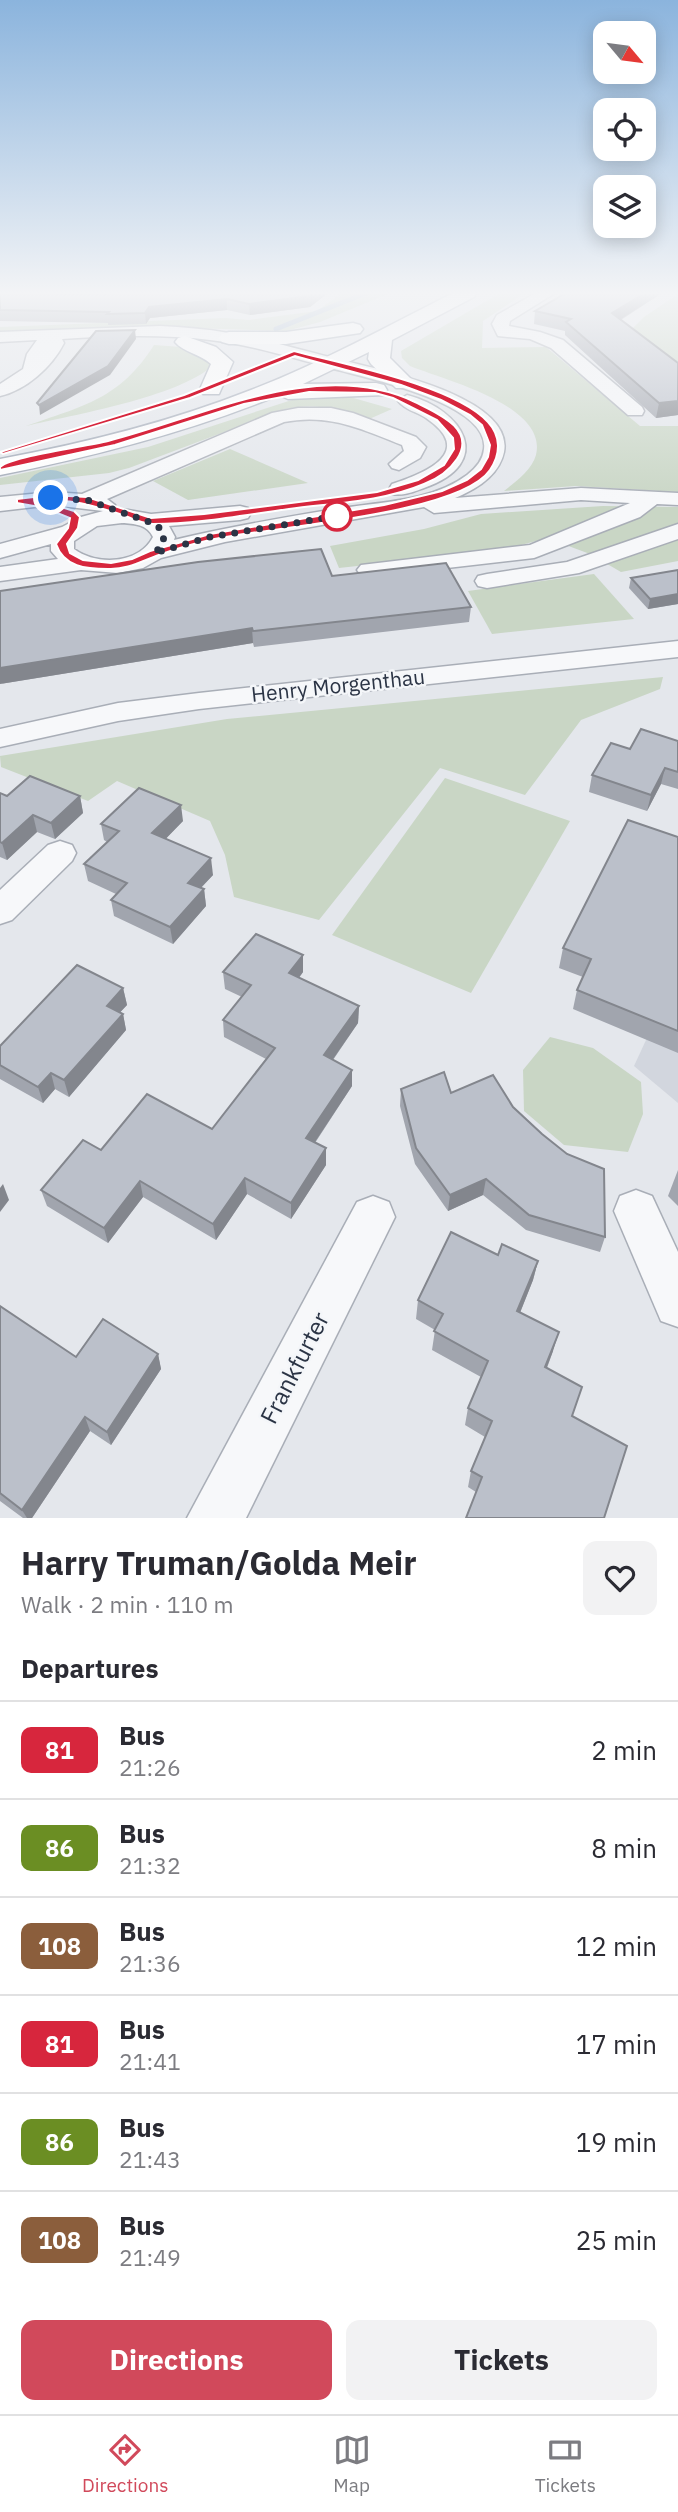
<!DOCTYPE html>
<meta charset="utf-8">
<style>
:root{--surface:#fff;--page:#f2f2f3;--text:#2b2b33;--muted:#7c7c81;--line:#e1e1e2;--accent:#d1495b}
body{margin:0;font-family:"IBM Plex Sans",sans-serif;background:var(--page);color:var(--text);height:100vh;display:flex;flex-direction:column;font-size:26px;white-space:nowrap}
*{box-sizing:border-box;margin:0}
p{font-size:23px;color:var(--muted)}
.icon{flex:none;width:38px;height:38px;fill:none;stroke:currentColor;stroke-width:2;stroke-linecap:round;stroke-linejoin:round}
.map{position:relative;height:1518px;overflow:hidden}
.side{display:flex;flex-direction:column;background:var(--surface);flex:1}
.side>*{flex:none}
.badge{padding:0 14px;border-radius:10px;font-size:24px;line-height:46px}
.needle{width:46px;rotate:119deg}
.tools{position:absolute;left:593px;top:21px;display:grid;gap:14px}
.tools a{display:grid;place-items:center;width:63px;height:63px;border-radius:14px;background:var(--surface);box-shadow:0 4px 18px #0003;font-size:35px}
.you{position:absolute;width:35px;height:35px;margin:-18px;border:5px solid #fff;border-radius:50%;background:#1a73e8;box-shadow:0 0 0 10px #1a73e833}
.map>.badge{position:absolute;translate:-50% -50%;box-shadow:0 0 0 4px #fff}
h2{padding:0 21px;font-size:26px;line-height:63px}
.round{display:grid;place-items:center;flex:none;width:74px;height:74px;border-radius:14px;background:var(--page)}
.headline{display:flex;align-items:center;justify-content:space-between;height:119px;padding:0 21px}
h1{font-size:33px;font-weight:700;line-height:52px}
.cta{display:flex;gap:14px;margin-top:auto;padding:14px 21px}
.cta a{flex:1;height:80px;border-radius:14px;background:var(--accent);color:#fff;font-size:28px;font-weight:700;line-height:80px;text-align:center}
.cta a+a{background:var(--page);color:var(--text)}
ul{padding:0;list-style:none}
li{display:flex;align-items:center;gap:21px;height:98px;padding:0 21px;border-top:2px solid var(--line)}
li div{flex:1}
li b{display:block;font-size:26px}
li em{font-style:normal}
li .badge{min-width:77px;font-weight:700;text-align:center}
.tabs{display:flex;justify-content:space-around;align-items:center;height:98px;border-top:2px solid var(--line);background:var(--surface);font-size:19px;color:var(--muted)}
.tabs a{display:grid;justify-items:center;gap:4px}
.tabs .selected{color:var(--accent)}
.map>svg:first-child{display:block}
</style>
<div class="map">
<svg width="678" height="1518" viewBox="0 0 678 1518">
<rect width="100%" height="100%" fill="#e4e7ec"/>
<polygon fill="#d2d6de" points="678,971 678,1103 634,1066"/>
<g fill="#c9d6c5">
<polygon points="342,293 390,293 320,322 286,331 156,327 0,333 0,327 225,318 249,320 317,311"/>
<path d="M 500,293 L 525,293 L 483,321 L 482,348 L 546,347 L 640,426 L 678,426 L 678,492 L 576,486 L 504,491 C 515,482 532,470 536,455 C 548,405 444,380 410,366 L 402,358 L 401,351 Z"/>
<polygon points="678,294 678,370 622,339 644,317"/>
<path d="M 154,345 L 181,347 L 211,357 L 212,366 C 178,397 73,415 26,426 C 83,406 120,399 154,345 Z"/>
<path d="M 325,396 L 350,397 L 392,409 L 367,420 C 340,408 314,403 285,409 L 129,468 L 109,473 L 0,485 L 0,478 L 148,447 L 298,398 Z"/>
<polygon points="230,449 308,483 188,500 153,481"/>
<polygon points="603,506 678,507 678,561 621,572 590,554 547,538 502,550 339,568 330,546 424,529 481,514"/>
<polygon points="594,574 634,619 492,634 468,591"/>
<polygon points="663,677 660,689 581,720 525,795 440,768 319,920 234,897 225,855 210,821 117,781 88,801 1,767 0,756 227,719"/>
<polygon points="445,778 570,821 471,993 332,935"/>
<polygon points="550,1037 593,1048 641,1082 643,1114 628,1152 564,1145 524,1111 523,1070"/>
</g>
<g fill="none" stroke-linecap="round" stroke-linejoin="round">
<polyline stroke="#9fb4cc" stroke-width="5" points="276,329 366,293"/>
<g stroke="#a9aeb7" stroke-width="3">
<g id="minor">
<polygon points="536,293 555,293 510,321 509,326 540,332 563,340 642,407 644,411 642,415 628,415 551,348 530,339 498,336 492,324 497,315"/>
<path d="M 160,326 C 183,327 206,329 229,333 C 264,339 298,349 333,358 C 371,368 515,395 504,452 C 499,476 475,490 455,498 L 581,488 L 678,493 L 678,505 L 657,504 L 640,517 L 534,558 L 369,577 L 361,575 L 357,570 L 361,565 L 530,545 L 630,503 L 581,500 L 434,513 L 424,507 L 225,542 L 161,558 L 143,568 L 118,573 L 81,570 L 0,581 L 0,567 L 58,559 L 51,551 L 51,544 L 0,558 L 0,544 L 62,527 L 81,517 L 103,511 L 52,505 L 0,511 L 0,497 L 52,492 L 82,494 L 272,413 L 298,408 L 331,408 L 353,413 L 416,437 L 426,447 L 420,458 L 399,470 L 392,468 L 389,464 L 404,451 L 402,445 C 362,429 328,413 284,422 L 107,499 L 115,505 L 108,511 L 128,510 L 151,514 L 240,506 L 248,508 L 251,513 L 248,518 L 240,520 L 169,526 L 175,537 L 174,540 C 227,527 281,518 335,509 C 378,502 431,502 467,475 C 476,468 483,460 484,449 C 490,403 366,378 334,369 C 293,358 252,345 210,340 C 161,334 111,336 62,339 L 64,343 C 52,367 26,390 0,396 L 0,384 L 23,369 L 27,354 L 37,340 L 0,342 L 0,332 ZM 122,523 C 134,524 147,524 153,537 C 139,564 97,566 74,549 L 74,541 L 97,526 Z"/>
<path d="M 407,395 C 464,410 496,463 424,488 C 413,492 404,496 392,494 L 389,489 L 392,484 C 426,473 476,452 426,418 C 417,412 405,410 398,401 Z"/>
<polygon points="678,524 678,539 579,573 487,588 478,586 475,581 478,576 487,574 567,562"/>
<polygon points="678,641 678,657 199,709 118,721 0,747 0,729 118,703 199,693"/>
<polygon points="60,841 72,845 76,853 72,861 12,920 0,924 0,890 48,845"/>
<polygon points="636,1190 652,1196 678,1252 678,1327 661,1321 614,1211 620,1196"/>
<polygon points="373,1196 389,1202 395,1217 246,1518 187,1518 357,1202"/>
</g>
</g>
<g stroke="#a3abb8" stroke-width="3">
<g id="major">
<path d="M 453,293 L 476,293 L 474,297 L 392,340 L 390,358 L 415,383 L 412,388 L 396,388 L 371,364 L 368,359 L 369,352 L 303,384 L 376,383 L 384,385 L 387,390 L 384,395 L 288,399 L 279,395 C 189,432 95,456 0,475 L 0,459 C 86,443 170,422 251,390 C 321,363 386,327 453,293 Z"/>
<polygon points="353,323 360,325 363,329 360,333 286,344 229,344 222,342 219,338 222,334 229,332 286,332"/>
<path d="M 185,336 L 216,347 L 233,362 L 219,394 L 203,394 L 200,389 L 211,364 C 200,354 183,352 175,342 L 178,338 Z"/>
</g>
</g>
<use href="#minor" fill="#f7f8fa" fill-rule="evenodd"/>
<use href="#major" fill="#fff" fill-rule="evenodd"/>
</g>
<g fill="#a1a5ae">
<polygon points="0,293 66,294 328,293 310,307 250,315 227,310 150,318 146,324 108,325 108,323 0,321"/>
<polygon points="662,293 621,320 678,363 678,415 656,418 565,335 565,331 534,324 535,311"/>
<polygon points="678,570 678,604 648,609 629,588 631,578"/>
<polygon points="332,576 471,607 469,622 254,647 253,643 0,684"/>
<polygon points="678,741 678,789 661,784 647,811 589,792 592,775 630,749"/>
<polygon points="0,793 7,796 80,796 83,813 55,839 37,832 7,860 0,857"/>
<polygon points="183,821 165,839 213,875 201,888 204,889 206,906 173,944 114,916 111,900 116,894 88,881 84,864 107,842 104,840 101,824"/>
<polygon points="678,837 678,1053 573,1009 577,990 583,977 559,968 563,948"/>
<polygon points="303,955 303,972 299,978 359,1006 358,1023 333,1060 352,1086 315,1143 326,1148 326,1165 291,1219 247,1194 216,1240 143,1197 108,1243 47,1206 41,1190 101,1150 212,1129 266,1059 224,1037 223,1020 242,997 225,989 223,972"/>
<polygon points="123,988 127,1005 120,1012 123,1014 126,1030 69,1097 55,1089 43,1103 0,1079 0,1046"/>
<polygon points="401,1089 451,1093 513,1107 605,1237 600,1252 526,1230 483,1195 448,1211 415,1164 400,1106"/>
<polygon points="678,1170 678,1206 668,1196"/>
<polygon points="498,1255 538,1261 533,1280 520,1313 553,1351 547,1368 476,1492 468,1487 471,1471 485,1437 465,1425 468,1408 481,1377 432,1350 435,1330 416,1319 418,1300"/>
<polygon points="0,1306 76,1357 158,1354 161,1369 111,1445 90,1431 32,1518 23,1518 0,1501"/>
</g>
<g fill="#83868d">
<polygon points="314,293 328,293 310,307 250,315 249,304"/>
<polygon points="645,293 662,293 610,326 612,313"/>
<polygon points="227,299 227,310 150,318 146,324 145,313 149,307"/>
<polygon points="135,330 136,339 110,375 40,415 39,405"/>
<polygon points="678,401 678,415 656,418 659,403"/>
<polygon points="678,594 678,604 648,609 650,599"/>
<polygon points="252,628 253,643 0,684 0,668"/>
<polygon points="665,768 661,784 647,811 651,795"/>
<polygon points="80,796 83,813 55,839 51,823"/>
<polygon points="181,805 183,821 155,850 152,833"/>
<polygon points="33,815 37,832 7,860 2,843"/>
<polygon points="211,858 213,875 190,899 188,883"/>
<polygon points="204,889 206,906 173,944 170,927"/>
<polygon points="303,955 303,972 290,989 289,973"/>
<polygon points="123,988 127,1005 111,1022 107,1006"/>
<polygon points="359,1006 358,1023 324,1072 324,1055"/>
<polygon points="123,1014 126,1030 69,1097 64,1080"/>
<polygon points="352,1070 352,1086 307,1154 306,1138"/>
<polygon points="51,1073 55,1089 43,1103 38,1087"/>
<polygon points="326,1148 326,1165 291,1219 291,1203"/>
<polygon points="245,1178 247,1194 216,1240 213,1224"/>
<polygon points="486,1179 483,1195 448,1211 450,1195"/>
<polygon points="140,1181 143,1197 108,1243 104,1228"/>
<polygon points="3,1184 9,1200 0,1212 0,1188"/>
<polygon points="538,1261 533,1280 513,1330 517,1311"/>
<polygon points="559,1332 553,1351 540,1385 545,1367"/>
<polygon points="158,1354 161,1369 111,1445 107,1432"/>
<polygon points="85,1417 90,1431 32,1518 27,1518 22,1510"/>
</g>
<g fill="#bbc0ca" stroke="#83868d" stroke-width="2">
<polygon points="0,293 66,294 314,293 310,296 249,304 227,299 149,307 145,313 107,314 109,312 0,310"/>
<polygon points="566,293 645,293 612,313 678,363 678,401 659,403 566,322 571,319 535,311"/>
<polygon points="135,330 108,366 39,405 37,403 96,331"/>
<polygon points="321,549 332,576 446,563 471,607 253,631 252,628 0,668 0,591 198,562"/>
<polygon points="678,570 678,594 650,599 631,578"/>
<polygon points="641,729 678,741 678,772 665,768 651,795 592,775 611,743 630,749"/>
<polygon points="30,776 80,796 51,823 33,815 2,843 0,842 0,793 7,796"/>
<polygon points="139,788 181,805 152,833 211,858 188,883 204,889 170,927 111,900 127,883 84,864 119,831 101,824"/>
<polygon points="628,820 678,837 678,1031 577,990 591,959 563,948"/>
<polygon points="256,934 303,955 289,973 359,1006 324,1055 352,1070 306,1138 326,1148 291,1203 245,1178 213,1224 140,1181 104,1228 41,1190 83,1140 101,1150 147,1094 212,1129 275,1048 223,1020 251,985 223,972"/>
<polygon points="77,965 123,988 107,1006 123,1014 64,1080 51,1073 38,1087 0,1065 0,1046"/>
<polygon points="444,1072 451,1093 493,1075 513,1107 542,1134 567,1154 604,1169 605,1237 529,1215 486,1179 450,1195 416,1148 401,1089"/>
<polygon points="451,1232 498,1255 502,1244 538,1261 517,1311 559,1332 545,1367 582,1387 572,1416 627,1446 604,1518 466,1518 482,1477 471,1471 492,1421 468,1408 488,1361 434,1331 443,1314 418,1300"/>
<polygon points="0,1306 76,1357 103,1319 158,1354 107,1432 85,1417 22,1510 0,1493"/>
</g>
<linearGradient id="sky" x2="0" y2="1"><stop stop-color="#8bb4dd"/><stop offset="0.58" stop-color="#f3f4f6"/><stop offset="1" stop-color="#f3f4f6" stop-opacity="0"/></linearGradient>
<rect width="678" height="505" fill="url(#sky)"/>
<path fill="#d7263d" stroke="#fff" stroke-width="2" d="M 294,351 C 343,364 454,385 488,422 C 501,436 501,454 490,470 C 459,515 267,527 210,540 C 193,544 175,549 159,555 C 142,561 127,570 108,569 C 86,569 64,567 56,544 L 68,528 L 70,518 L 45,508 L 17,503 L 17,499 L 51,495 L 87,497 L 151,518 L 204,514 L 377,492 L 418,480 L 444,465 L 454,449 L 453,438 L 437,420 L 393,398 L 375,393 L 309,392 L 244,404 L 115,445 L 0,470 L 0,467 C 13,456 83,447 108,441 C 203,417 318,356 415,402 C 437,413 477,429 457,459 C 449,471 437,479 424,484 C 382,502 334,503 289,509 C 244,515 198,524 153,524 C 143,524 132,519 123,515 C 97,507 73,498 45,502 L 74,511 L 80,517 L 78,528 L 67,544 L 70,553 L 83,560 L 111,563 L 132,559 L 150,551 L 210,534 L 384,505 L 442,491 L 467,480 L 481,469 L 488,457 L 490,445 L 482,425 L 470,415 L 441,400 L 401,385 L 295,356 L 190,398 L 3,454 L 0,452 L 184,395 Z"/>
<g fill="none" stroke-linecap="round" stroke-linejoin="round">
<path stroke="#2b3445" stroke-width="7" stroke-dasharray="0 12.6" d="M 51,498 L 87,500 L 155,524 C 167,533 166,544 154,553 L 210,537 L 337,516"/>
</g>
<circle fill="#fff" stroke="#d7263d" stroke-width="3.5" cx="337" cy="516" r="14"/>
<g text-anchor="middle" stroke-width="5" stroke-linejoin="round" paint-order="stroke">
<g font-size="21" fill="#2b3445" stroke="#f4f6f9">
<text transform="translate(338 686) rotate(-6)" y="7">Henry Morgenthau</text>
</g>
<g font-size="24" fill="#2b3445" stroke="#f4f6f9">
<text transform="translate(295 1368) rotate(-63)" y="8">Frankfurter</text>
</g>
</g>
</svg>
<div class="tools">
<a><svg class="needle" viewBox="-14 -14 28 28"><path d="M0-13l5 13h-10z" fill="#e53935"/><path d="M0 13l5-13h-10z" fill="#7c7c81"/></svg></a>
<a><svg class="icon" aria-label="locate" viewBox="0 0 24 24"><circle cx="12" cy="12" r="6"/><path d="M12 2v4M12 18v4M2 12h4M18 12h4"/></svg></a>
<a><svg class="icon" aria-label="layers" viewBox="0 0 24 24"><path d="M12 4l9 5-9 5-9-5zM3 14l9 5 9-5"/></svg></a>
</div>
<div class="you" style="left:51px;top:498px"></div>
</div>
<section class="side">
<div class="headline"><div><h1>Harry Truman/Golda Meir</h1><p>Walk · 2 min · 110 m</p></div><a class="round"><svg class="icon" aria-label="heart" viewBox="0 0 24 24"><path d="M12 20l-8-8c-3-5 5-10 8-4 3-6 11-1 8 4z"/></svg></a></div>
<h2>Departures</h2>
<ul>
<li><span class="badge" style="background:#d7263d;color:#fff">81</span><div><b>Bus</b><p>21:26</p></div><em>2 min</em></li>
<li><span class="badge" style="background:#6b8e23;color:#fff">86</span><div><b>Bus</b><p>21:32</p></div><em>8 min</em></li>
<li><span class="badge" style="background:#8b5e3c;color:#fff">108</span><div><b>Bus</b><p>21:36</p></div><em>12 min</em></li>
<li><span class="badge" style="background:#d7263d;color:#fff">81</span><div><b>Bus</b><p>21:41</p></div><em>17 min</em></li>
<li><span class="badge" style="background:#6b8e23;color:#fff">86</span><div><b>Bus</b><p>21:43</p></div><em>19 min</em></li>
<li><span class="badge" style="background:#8b5e3c;color:#fff">108</span><div><b>Bus</b><p>21:49</p></div><em>25 min</em></li>
</ul>
<div class="cta"><a>Directions</a><a>Tickets</a></div>
</section>
<nav class="tabs">
<a class="selected"><svg class="icon" aria-label="directions" viewBox="0 0 24 24"><path d="M12 3l9 9-9 9-9-9zM9 14v-3h6M13 9l2 2-2 2"/></svg>Directions</a>
<a><svg class="icon" aria-label="map" viewBox="0 0 24 24"><path d="M3 6l6-2 6 2 6-2v14l-6 2-6-2-6 2zM9 4v14M15 6v14"/></svg>Map</a>
<a><svg class="icon" aria-label="tickets" viewBox="0 0 24 24"><path d="M3 7h18v10H3zM15 7v10"/></svg>Tickets</a>
</nav>
